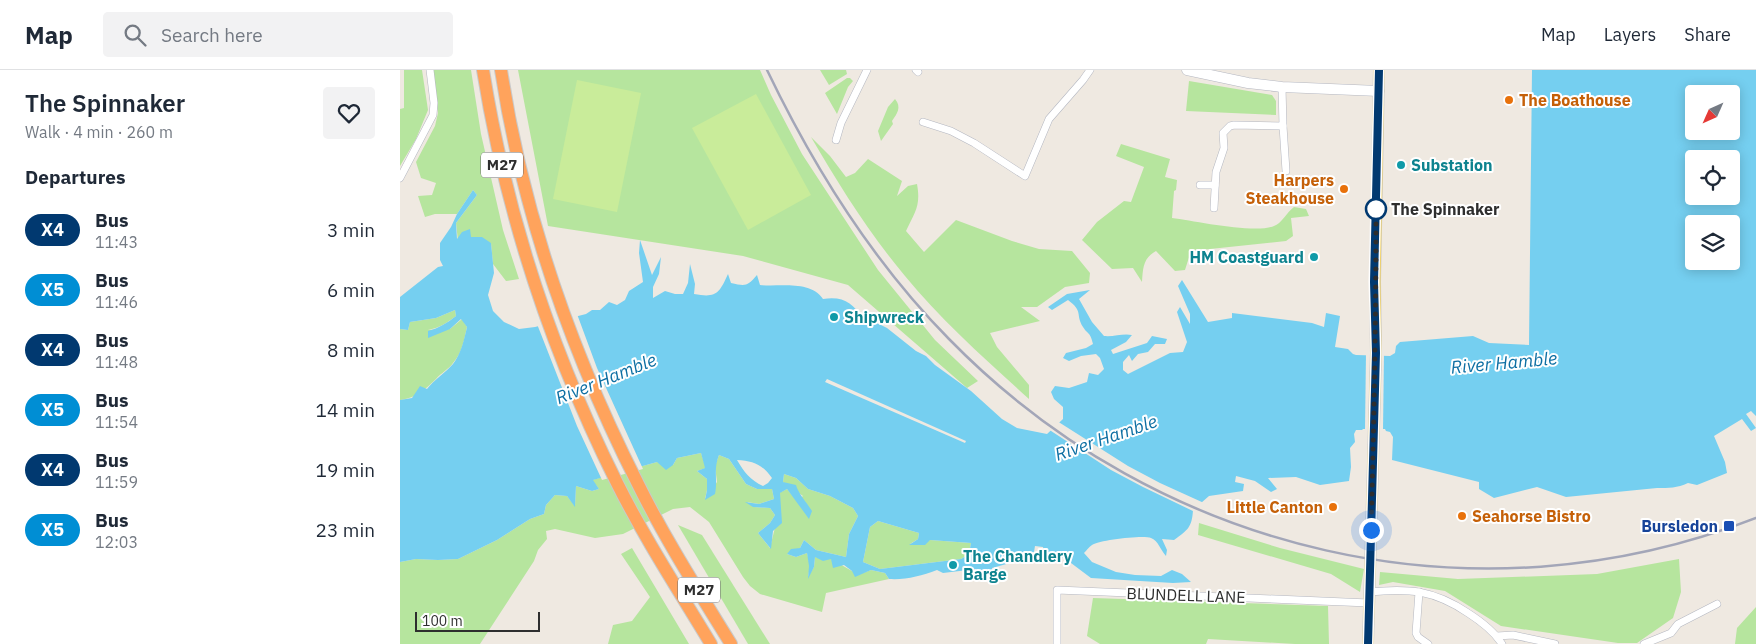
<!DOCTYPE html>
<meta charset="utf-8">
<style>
:root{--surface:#fff;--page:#f2f2f3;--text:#1f2937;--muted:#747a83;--line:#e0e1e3}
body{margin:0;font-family:"IBM Plex Sans",sans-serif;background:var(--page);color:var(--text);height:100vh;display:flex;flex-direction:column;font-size:19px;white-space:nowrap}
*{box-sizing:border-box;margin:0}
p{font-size:16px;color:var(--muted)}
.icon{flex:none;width:28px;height:28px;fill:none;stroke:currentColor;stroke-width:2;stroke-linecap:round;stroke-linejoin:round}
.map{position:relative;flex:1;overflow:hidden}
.drawer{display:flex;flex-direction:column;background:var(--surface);width:400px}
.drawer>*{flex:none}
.badge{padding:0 10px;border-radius:16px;font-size:18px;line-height:32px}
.needle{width:32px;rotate:225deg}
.fabs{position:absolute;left:1285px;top:15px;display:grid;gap:10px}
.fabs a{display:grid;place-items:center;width:55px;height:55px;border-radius:5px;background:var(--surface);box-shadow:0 2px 12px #0003;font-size:25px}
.scale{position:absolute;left:15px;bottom:12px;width:125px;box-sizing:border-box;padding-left:5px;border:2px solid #2e2e2e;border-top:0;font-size:14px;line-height:18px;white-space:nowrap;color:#2e2e2e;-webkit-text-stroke:4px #fff;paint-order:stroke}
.you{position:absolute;width:25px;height:25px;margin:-12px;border:4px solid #fff;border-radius:50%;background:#1a73e8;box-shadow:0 0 0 8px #1a73e833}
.map>.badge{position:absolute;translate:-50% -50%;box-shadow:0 0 0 2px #fff}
h2{padding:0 25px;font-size:19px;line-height:45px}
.round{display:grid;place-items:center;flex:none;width:52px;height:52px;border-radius:5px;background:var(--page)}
.summary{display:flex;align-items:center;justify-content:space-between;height:85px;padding:0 25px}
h1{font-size:24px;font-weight:600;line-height:38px}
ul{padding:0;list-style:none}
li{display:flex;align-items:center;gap:15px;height:60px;padding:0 25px}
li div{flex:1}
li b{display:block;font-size:19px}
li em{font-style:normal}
li .badge{min-width:55px;font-weight:700;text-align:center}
header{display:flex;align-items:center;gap:30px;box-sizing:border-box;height:70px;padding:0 25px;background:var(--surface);border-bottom:1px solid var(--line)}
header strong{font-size:24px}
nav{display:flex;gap:28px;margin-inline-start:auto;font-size:18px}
.search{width:350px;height:45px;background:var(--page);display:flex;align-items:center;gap:12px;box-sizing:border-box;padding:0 18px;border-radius:5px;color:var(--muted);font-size:19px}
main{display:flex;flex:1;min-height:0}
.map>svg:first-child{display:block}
</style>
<header>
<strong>Map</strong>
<div class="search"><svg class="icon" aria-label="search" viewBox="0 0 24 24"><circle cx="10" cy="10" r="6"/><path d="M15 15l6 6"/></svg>Search here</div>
<nav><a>Map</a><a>Layers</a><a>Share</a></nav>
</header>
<main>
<section class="drawer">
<div class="summary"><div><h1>The Spinnaker</h1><p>Walk · 4 min · 260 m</p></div><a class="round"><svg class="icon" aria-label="heart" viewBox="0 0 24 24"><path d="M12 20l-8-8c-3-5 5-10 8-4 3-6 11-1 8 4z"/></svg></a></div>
<h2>Departures</h2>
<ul>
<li><span class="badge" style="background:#013970;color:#fff">X4</span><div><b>Bus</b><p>11:43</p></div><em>3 min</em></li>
<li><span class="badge" style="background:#008ed4;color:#fff">X5</span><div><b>Bus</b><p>11:46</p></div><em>6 min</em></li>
<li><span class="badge" style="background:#013970;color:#fff">X4</span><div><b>Bus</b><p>11:48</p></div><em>8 min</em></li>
<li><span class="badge" style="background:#008ed4;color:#fff">X5</span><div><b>Bus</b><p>11:54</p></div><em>14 min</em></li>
<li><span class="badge" style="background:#013970;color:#fff">X4</span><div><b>Bus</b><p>11:59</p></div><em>19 min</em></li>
<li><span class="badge" style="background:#008ed4;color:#fff">X5</span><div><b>Bus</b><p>12:03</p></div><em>23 min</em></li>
</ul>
</section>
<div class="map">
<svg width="1356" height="574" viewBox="0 0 1356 574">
<rect width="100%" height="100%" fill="#efe9e1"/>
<g fill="#b6e59e">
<polygon points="4,0 22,0 28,40 16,69 0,96 0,39 4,38"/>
<polygon points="33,0 71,0 81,64 103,160 119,209 106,211 93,194 91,173 58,171 56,153 77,125 73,120 57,144 35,144 25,147 18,126 32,125 36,113 21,108 16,92 35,56 38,43"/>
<polygon points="118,0 360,0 371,25 402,84 478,200 535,270 578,311 567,318 448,215 343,186 148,156"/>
<polygon points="420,0 446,0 447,4 429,15"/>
<polygon points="447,8 450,8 453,11 448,17 437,44 425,23"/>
<polygon points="789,11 872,25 876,31 876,45 786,41"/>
<path d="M 495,29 C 502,37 497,44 492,51 L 493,54 L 481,71 L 478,61 L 488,37 Z"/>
<path d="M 411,67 L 430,86 L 446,107 L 455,103 L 468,89 L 502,111 L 497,126 L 508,116 L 517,114 C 521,136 515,142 506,161 L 524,182 L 556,150 L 612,171 L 639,179 L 672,181 L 690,203 L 689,213 L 665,217 L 637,237 L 621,237 L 640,251 L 590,263 L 597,277 L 629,315 L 629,329 C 586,290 542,251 505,206 C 469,163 439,115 411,67 Z"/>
<path d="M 721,74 L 770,89 L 765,107 L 777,110 L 776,120 L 774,121 L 772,148 C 795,151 855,164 874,156 C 881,154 887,142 894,137 L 906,139 L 909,146 L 891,148 L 893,166 L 886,171 L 791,181 L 785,200 L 775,201 L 756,181 C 743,188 743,198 742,212 L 733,198 L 712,199 L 682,170 L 697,152 L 724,131 L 731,132 L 744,97 L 716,86 Z"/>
<path d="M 55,240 L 56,246 C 47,253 39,258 28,260 L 50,259 L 62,249 L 67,257 C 64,270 62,283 53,293 C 49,299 41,303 36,309 C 23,321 18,327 0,330 L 0,259 L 8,260 L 10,252 L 36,248 Z"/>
<polygon points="301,383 306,398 297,401 307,409 307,420 305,429 317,412 315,396 319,385 329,389 346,414 357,419 372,419 374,429 359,434 347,432 354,437 370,438 375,445 370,453 358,463 370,478 380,437 379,423 387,419 397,431 403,426 383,412 384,404 396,408 408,419 430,426 453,438 458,446 449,464 446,487 416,480 404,470 400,478 387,484 396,487 407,483 410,496 408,507 414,497 415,487 431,489 452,501 463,503 471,500 485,503 489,509 426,523 422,542 360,524 350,516 343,507 309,452 290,437 273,439 223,464 195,468 155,459 146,461 147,469 138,480 134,491 80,574 0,574 0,492 16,489 38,490 58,489 97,470 130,449 144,444 146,435 155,425 167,426 175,436 176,416 192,421 199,419 192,410 257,392 273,395 277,388"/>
<polygon points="478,451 519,463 518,469 510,474 530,470 571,473 569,484 561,489 480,499 463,492 470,457"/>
<polygon points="799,453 880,478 964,499 960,522 931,504 798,465"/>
<polygon points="278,455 302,465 370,574 348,574"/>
<polygon points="232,478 289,574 208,574 213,555 232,551 250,527 221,484"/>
<polygon points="1279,489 1281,522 1273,548 1237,573 1218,573 1101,556 1045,521 993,512 979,515 980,502 1058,509 1197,504"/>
<polygon points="693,528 928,536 929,574 895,574 808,569 806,574 700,574 687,566"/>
<polygon points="1356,537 1356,574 1335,574 1337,558"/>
</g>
<g fill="#c9ec9a">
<polygon points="177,10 241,23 217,142 153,129"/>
<polygon points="356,24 411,125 348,160 292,58"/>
</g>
<path fill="#75cff0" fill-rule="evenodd" d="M 1132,0 L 1356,0 L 1356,346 L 1351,341 L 1346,344 L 1356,358 L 1351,361 L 1342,349 L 1314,366 L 1325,392 L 1327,403 L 1297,415 L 1288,413 C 1277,418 1269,418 1257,418 L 1166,427 L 1137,417 L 1094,428 L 1079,419 L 1079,412 L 992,390 L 993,367 L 990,362 L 986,361 L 985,359 L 963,359 L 962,360 L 956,360 L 954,364 L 955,372 L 950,378 L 951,397 L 949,411 L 920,415 L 896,407 L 868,408 L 877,419 L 871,422 L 855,411 L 836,406 L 835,412 L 844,414 L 843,421 L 809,426 L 793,440 C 792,457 788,460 774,470 L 762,469 L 767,480 L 766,486 C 761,481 758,470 751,468 C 743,465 700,470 692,475 C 689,477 686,481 684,483 L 692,492 L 716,502 L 735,505 L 761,506 L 772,500 L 782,504 L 791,512 L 773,513 L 691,508 L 663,487 L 660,491 L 650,484 L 644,483 L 643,477 L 635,476 L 634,482 L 611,487 L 610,493 L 592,498 L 592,506 L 579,510 L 576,499 L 543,503 L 537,500 C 521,506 506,510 489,509 L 485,503 L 471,500 L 455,507 L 452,501 L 444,495 L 433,498 L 431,489 L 423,491 L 415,487 L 414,497 L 408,509 L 409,496 L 407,483 L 396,487 L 387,484 L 391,479 L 400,478 L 404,470 L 416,480 L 446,487 L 449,464 L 458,446 L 453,438 L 430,426 L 408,419 L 396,408 L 384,404 L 383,412 L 396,415 C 398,423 407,433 412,441 L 409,449 L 387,419 L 380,423 L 382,453 L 373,461 L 371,479 L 358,463 L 370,453 L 375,445 L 370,438 L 353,437 L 345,432 L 359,434 L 374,429 L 372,419 L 357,419 L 346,414 L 329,389 L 319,385 C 313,400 318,409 315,424 L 305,430 L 307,420 L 307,409 L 297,401 L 305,398 L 301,383 L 277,388 L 273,395 L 266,400 L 257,392 L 193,410 L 199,419 L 192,421 L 176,416 L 175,437 L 167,426 L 155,425 L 146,435 L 144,444 L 130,449 L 97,470 L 58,489 L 38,490 L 16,489 L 0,492 L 0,330 L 12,328 L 20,316 L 27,319 C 34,310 45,303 53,294 C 61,284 64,270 67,257 L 61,249 L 50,259 L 28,268 L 28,261 C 39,258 47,253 56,246 L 55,240 L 36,248 L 10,252 L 8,260 L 0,259 L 0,227 L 38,197 L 43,196 L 40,190 L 40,173 L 51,157 L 57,144 L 73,120 L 77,125 L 56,153 L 57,169 L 62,162 L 70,159 L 71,167 L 82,167 L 91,173 L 94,203 L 88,225 L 93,241 L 104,252 L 119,259 L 135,257 L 186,244 L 192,240 L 200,240 L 209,232 L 217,235 L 225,230 L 229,221 L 243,212 L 239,183 L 240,170 L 252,205 L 261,187 L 259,204 L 253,217 L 253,228 L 265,221 L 275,224 L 283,224 L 288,213 L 290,194 L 295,214 L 294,224 C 316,228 319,224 328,204 L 331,213 C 345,216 347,217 357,205 L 360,215 C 380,217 410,210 423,229 C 444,226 452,233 464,249 L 469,249 L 487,258 L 516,281 L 526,286 L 535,295 L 571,321 L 602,349 L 617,358 L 647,364 L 663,349 L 663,337 L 654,329 L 651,322 L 655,316 L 669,318 L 687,312 L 689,303 L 698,305 L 704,299 L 700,288 L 696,284 L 681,286 L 669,291 L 663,288 L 666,283 L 686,278 L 693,274 C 690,261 688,265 683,257 C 675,244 684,242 668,230 L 652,240 L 648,237 L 667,224 L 690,220 L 679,229 L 692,252 L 704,266 C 714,267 723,263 732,265 L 726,272 L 711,280 L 713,284 L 747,273 L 752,266 L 767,269 L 765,274 L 755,274 L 748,282 L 738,284 L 732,291 L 729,285 L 723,292 L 723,300 L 728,304 L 770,283 L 783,282 L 787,272 L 777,242 L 780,237 L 790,254 L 790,244 L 778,216 L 782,210 L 808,252 L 832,248 L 832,243 L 912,253 L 924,257 L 926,243 L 940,246 L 935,277 L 948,279 L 953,284 L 956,285 L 990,286 L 995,283 L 996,276 L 1000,272 L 1073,266 L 1089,273 L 1129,275 ZM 1294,24 L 1331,24 L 1331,61 L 1294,61 ZM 1294,89 L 1331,89 L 1331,126 L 1294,126 ZM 1294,154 L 1331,154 L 1331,191 L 1294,191 ZM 337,390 C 353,391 362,394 372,408 L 368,413 L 363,416 C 350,410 344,402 337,390 ZM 478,451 L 519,463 L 518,469 L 509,475 L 525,475 L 530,470 L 571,473 L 569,484 L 561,489 L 480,499 L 463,492 L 470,457 Z"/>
<g fill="#efe9e1">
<polygon points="177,244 197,298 243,399 202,410 177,356 137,254"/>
<polygon points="966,283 984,283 983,360 965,360"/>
<polygon points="427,309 566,371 565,373 425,312"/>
<polygon points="657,351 728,396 760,413 804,433 795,442 743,417 711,400 648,359"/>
</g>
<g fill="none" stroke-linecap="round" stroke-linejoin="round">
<g stroke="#b4b7c1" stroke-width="8">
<g id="street">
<polyline points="516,0 518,2"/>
<polyline points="523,52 551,61 574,73 625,106 649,49 683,10 690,0"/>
<polyline points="883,56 886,101"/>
<polyline points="436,70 441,53 467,0"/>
<polyline points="0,108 33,45 34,33 30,0"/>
<polyline points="800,115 815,115"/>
<polyline points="814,138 816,102 824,78 823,63 830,56 834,55 883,56 882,17"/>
<path d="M 969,522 C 1009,518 1034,520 1068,543 C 1082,552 1094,561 1102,574"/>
<polyline points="1019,522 1016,563 1018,567 1028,574"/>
<polyline points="1097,566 1113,565 1155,574"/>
<polyline points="657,574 657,520 969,533"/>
<polyline points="1244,574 1271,563 1278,554 1317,534"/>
</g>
</g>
<g stroke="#b4b7c1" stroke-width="11">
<polyline id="secondary" points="787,0 848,13 882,17 979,21"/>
</g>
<g stroke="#c9c9c9" stroke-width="12">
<polyline id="primary" points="968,574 976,283 975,212 979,0"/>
</g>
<g stroke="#c9c9c9" stroke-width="14">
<g id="highway">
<path d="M 83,0 C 106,144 152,283 217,413 C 245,469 279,521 311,574"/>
<path d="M 101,0 C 123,144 172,284 238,414 C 265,469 299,522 331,574"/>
</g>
</g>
<use href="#street" stroke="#fff" stroke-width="7"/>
<use href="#secondary" stroke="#fff" stroke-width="10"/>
<use href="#primary" stroke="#f2d163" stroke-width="11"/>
<use href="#highway" stroke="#ffa35c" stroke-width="12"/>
<path stroke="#a3a6b8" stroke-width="2.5" d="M 367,0 C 414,98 472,191 549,269 C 759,484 1075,558 1356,448"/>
</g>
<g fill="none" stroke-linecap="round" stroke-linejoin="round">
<g stroke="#fff" stroke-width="11">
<polyline id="line" points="968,574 976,283 974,212 979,0"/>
</g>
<use href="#line" stroke="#013970" stroke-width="8"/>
<path stroke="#2e2e2e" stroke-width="5" stroke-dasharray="0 9" d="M 971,460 C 974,353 976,246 976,139"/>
</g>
<g fill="#e8710a" stroke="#fff" stroke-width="2">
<circle cx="1109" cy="30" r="5"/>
<circle cx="944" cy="119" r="5"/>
<circle cx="933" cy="437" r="5"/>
<circle cx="1062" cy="446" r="5"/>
</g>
<g fill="#0f9aa8" stroke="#fff" stroke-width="2">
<circle cx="1001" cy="95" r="5"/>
<circle cx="914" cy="187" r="5"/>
<circle cx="434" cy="247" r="5"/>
<circle cx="553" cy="495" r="5"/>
</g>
<circle fill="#fff" stroke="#013970" stroke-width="2.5" cx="976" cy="139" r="10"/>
<rect fill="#1a4fb4" stroke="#fff" stroke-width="2" x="1323" y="450" width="12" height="12" rx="2.5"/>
<g text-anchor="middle" stroke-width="4" stroke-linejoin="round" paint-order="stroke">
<g fill="#fff" stroke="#6d6d6d" stroke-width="1">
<rect x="81" y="82.5" width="42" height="25" rx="4"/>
<rect x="278" y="507.5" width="42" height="25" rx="4"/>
</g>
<g font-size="15" font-weight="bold" fill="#2e2e2e">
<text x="102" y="100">M27</text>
<text x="299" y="525">M27</text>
</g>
<g font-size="16" font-weight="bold" fill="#c56008" stroke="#fff" text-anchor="start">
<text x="1119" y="36">The Boathouse</text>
<text x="934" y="116" text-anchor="end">Harpers<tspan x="934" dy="18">Steakhouse</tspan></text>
<text x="923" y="443" text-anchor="end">Little Canton</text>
<text x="1072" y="452">Seahorse Bistro</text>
</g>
<g font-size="16" font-weight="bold" fill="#0d838f" stroke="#fff" text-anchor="start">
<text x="1011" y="101">Substation</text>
<text x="904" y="193" text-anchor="end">HM Coastguard</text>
<text x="444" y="253">Shipwreck</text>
<text x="563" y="492">The Chandlery<tspan x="563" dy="18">Barge</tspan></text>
</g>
<g font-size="16" font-weight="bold" fill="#2e2e2e" stroke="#fff" text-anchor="start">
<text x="991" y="145">The Spinnaker</text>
</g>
<g font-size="16" font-weight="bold" fill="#164399" stroke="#fff" text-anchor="end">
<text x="1318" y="462">Bursledon</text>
</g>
<g font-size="16" fill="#2e2e2e" stroke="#fff">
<text transform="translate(786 525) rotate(2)" y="6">BLUNDELL LANE</text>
</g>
<g font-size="18" font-style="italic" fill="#0d6fa3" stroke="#fff">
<text transform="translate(1104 293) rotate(-5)" y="6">River Hamble</text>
<text transform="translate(206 309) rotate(-22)" y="6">River Hamble</text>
<text transform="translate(706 368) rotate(-19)" y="6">River Hamble</text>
</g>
</g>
</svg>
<div class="fabs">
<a><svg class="needle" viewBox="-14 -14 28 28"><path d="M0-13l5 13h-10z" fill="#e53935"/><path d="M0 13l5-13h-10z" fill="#747a83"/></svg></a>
<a><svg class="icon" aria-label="locate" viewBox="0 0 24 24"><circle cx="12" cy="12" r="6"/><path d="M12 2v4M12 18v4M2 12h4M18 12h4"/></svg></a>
<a><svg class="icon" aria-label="layers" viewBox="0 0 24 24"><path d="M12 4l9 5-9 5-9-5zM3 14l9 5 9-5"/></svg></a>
</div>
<div class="scale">100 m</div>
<div class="you" style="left:971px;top:460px"></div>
</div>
</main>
